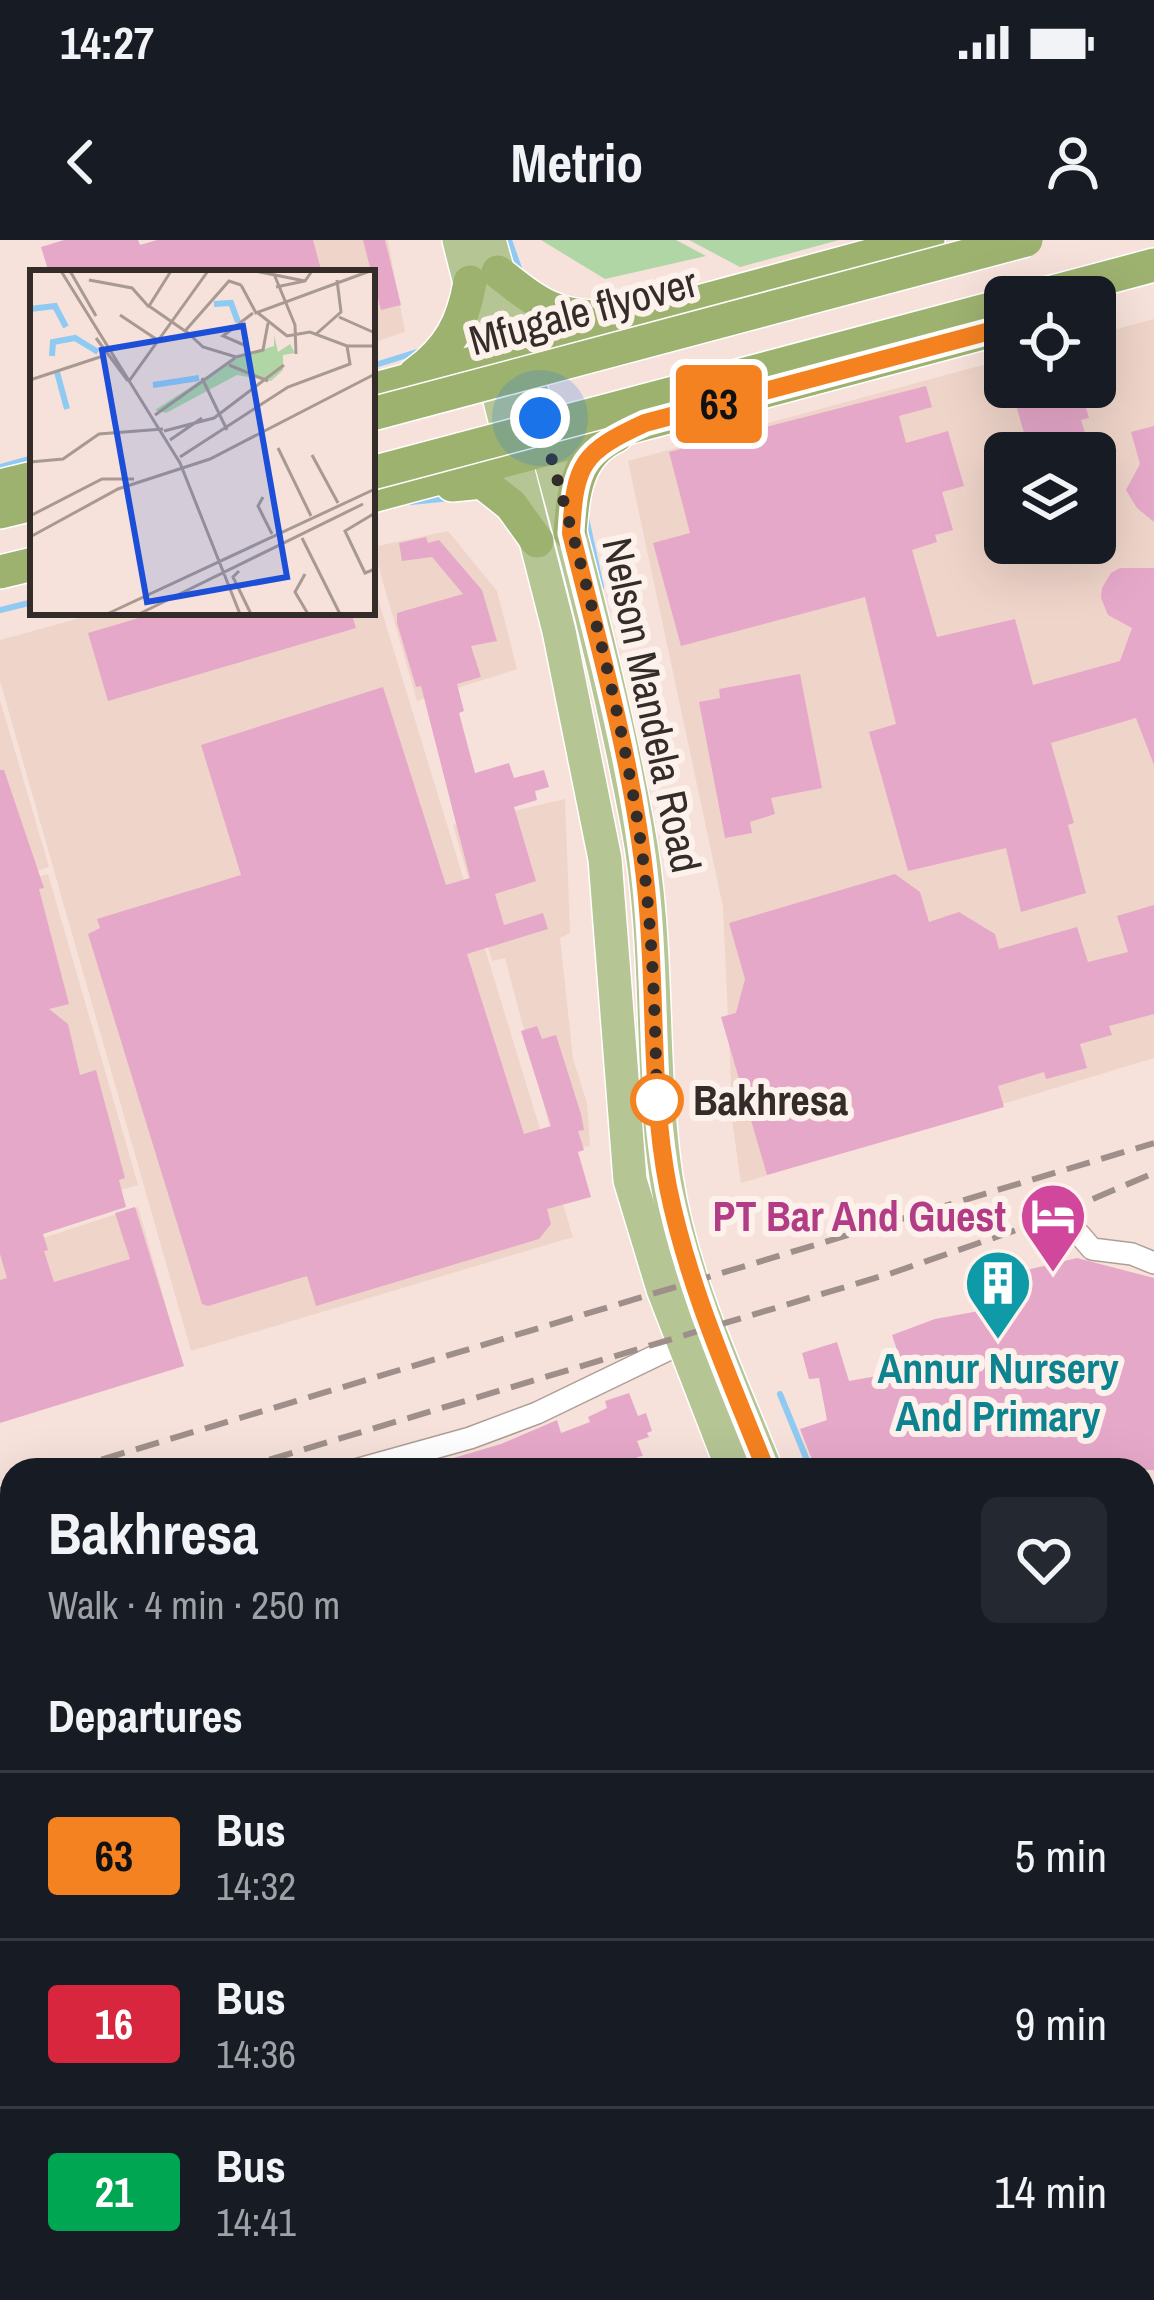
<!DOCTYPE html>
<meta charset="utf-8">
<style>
:root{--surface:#171b24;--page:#242831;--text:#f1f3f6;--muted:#9ea1a6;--line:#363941}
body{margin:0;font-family:"Archivo Narrow",sans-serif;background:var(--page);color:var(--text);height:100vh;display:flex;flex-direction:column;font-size:45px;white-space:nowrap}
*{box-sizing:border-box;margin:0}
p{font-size:39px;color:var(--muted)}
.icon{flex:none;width:66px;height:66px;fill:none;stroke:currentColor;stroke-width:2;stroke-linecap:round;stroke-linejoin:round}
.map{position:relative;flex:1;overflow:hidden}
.side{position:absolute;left:0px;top:1218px;width:1155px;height:843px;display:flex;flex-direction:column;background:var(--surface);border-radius:36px 36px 0 0;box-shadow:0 12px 48px #0002}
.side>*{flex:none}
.badge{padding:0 24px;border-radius:9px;font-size:42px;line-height:78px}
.fabs{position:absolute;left:984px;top:36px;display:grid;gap:24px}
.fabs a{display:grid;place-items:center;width:132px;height:132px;border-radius:18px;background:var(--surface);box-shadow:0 12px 48px #0002;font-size:60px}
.you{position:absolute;width:60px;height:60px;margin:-30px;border:9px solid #fff;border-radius:50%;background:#1a73e8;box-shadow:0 0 0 18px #1a73e833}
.map>.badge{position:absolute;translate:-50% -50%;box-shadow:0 0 0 6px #fff}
h2{padding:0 48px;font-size:45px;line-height:108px}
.round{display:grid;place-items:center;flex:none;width:126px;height:126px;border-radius:18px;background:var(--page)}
.head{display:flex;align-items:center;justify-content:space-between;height:204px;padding:0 48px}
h1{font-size:57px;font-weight:800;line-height:90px}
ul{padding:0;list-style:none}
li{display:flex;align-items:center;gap:36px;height:168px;padding:0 48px;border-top:3px solid var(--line)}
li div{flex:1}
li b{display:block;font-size:45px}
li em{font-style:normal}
li .badge{min-width:132px;font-weight:700;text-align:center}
.status{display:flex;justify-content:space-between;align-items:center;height:84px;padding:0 60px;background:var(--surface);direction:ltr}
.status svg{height:33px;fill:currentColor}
header{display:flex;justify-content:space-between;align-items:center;height:156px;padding:0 48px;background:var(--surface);font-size:54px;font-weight:800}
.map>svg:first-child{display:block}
</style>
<div class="status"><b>14:27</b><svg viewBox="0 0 49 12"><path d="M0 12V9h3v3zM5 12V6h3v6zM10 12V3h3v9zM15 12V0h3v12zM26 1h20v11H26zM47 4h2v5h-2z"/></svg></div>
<header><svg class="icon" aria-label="back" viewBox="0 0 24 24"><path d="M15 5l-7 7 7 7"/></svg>Metrio<svg class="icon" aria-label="person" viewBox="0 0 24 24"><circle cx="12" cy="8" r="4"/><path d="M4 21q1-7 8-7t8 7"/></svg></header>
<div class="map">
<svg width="1154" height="2060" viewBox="0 0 1154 2060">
<rect width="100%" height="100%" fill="#f6e2da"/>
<g fill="#efd4c9" fill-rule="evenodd">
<polygon points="293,0 388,0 405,92 372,103 372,33 302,33"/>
<path d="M 1154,79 L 1154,818 L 741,943 L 733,887 L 723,667 L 628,221 L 1005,119 L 1005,147 L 1095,147 L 1095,95 ZM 1005,213 L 1095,213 L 1095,303 L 1005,303 Z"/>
<polygon points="448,291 497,351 517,429 417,461 373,307"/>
<polygon points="372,339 573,997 191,1111 0,441 0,400 102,372 372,372"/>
<polygon points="0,460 49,627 0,643"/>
<polygon points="565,559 570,693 560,698 573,819 587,863 590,906 556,911 505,718 492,721 453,585"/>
<polygon points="48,634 138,945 0,984 0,648"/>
<polygon points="138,967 183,1126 0,1040 0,1012"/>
<polygon points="437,2049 670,2049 658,2060 447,2060"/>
<polygon points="815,2049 1020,2049 1024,2060 824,2060"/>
</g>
<g fill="#b0d6a6">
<polygon points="541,0 676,0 706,16 605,39"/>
<polygon points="689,0 839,0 740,27"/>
<polygon points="1143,1445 1154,1446 1154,1590 1143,1589"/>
<polygon points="0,1637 12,1644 12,1824 0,1827"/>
</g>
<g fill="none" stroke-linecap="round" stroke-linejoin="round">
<g stroke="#8fcaf2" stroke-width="6">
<polyline points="509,0 520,31"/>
<polyline points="617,66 645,59"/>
<polyline points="372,126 420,111"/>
<polyline points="0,227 33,218"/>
<polyline points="411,262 451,258"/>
<polyline points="586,278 601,347"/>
<polyline points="0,370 33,362"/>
<polyline points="780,1154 811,1230"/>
<polyline points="0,1899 12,1903"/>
</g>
</g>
<g fill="#e6a8c9">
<polygon points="64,0 138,0 140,5 157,0 313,0 322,33 49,33 41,7"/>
<polygon points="363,0 385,0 401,65 381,70"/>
<polygon points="926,146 932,167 899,176 906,203 948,191 964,246 942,252 953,290 935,295 937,302 912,310 937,397 1015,379 1033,445 1120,421 1132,388 1108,375 1101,358 1102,348 1111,333 1120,328 1154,328 1154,525 1136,478 1051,503 1074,583 1068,585 1086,653 1021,672 1006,608 908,631 869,492 896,484 865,357 681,406 653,303 690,293 669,212"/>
<polygon points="1073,147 1077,163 1084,161 1089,178 1081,180 1091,213 1030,213 1015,162"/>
<polygon points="1154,186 1154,282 1137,268 1126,250 1140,224 1131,192"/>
<polygon points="426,297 428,303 439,300 482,350 497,401 471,406 481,437 457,444 464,471 459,473 475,533 509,523 514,538 544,530 549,547 535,551 537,560 514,567 536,641 495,654 504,685 543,673 548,689 467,714 524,894 551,886 521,791 537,786 542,799 556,795 581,874 584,890 578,891 584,910 578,912 591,957 547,969 551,984 539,999 316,1066 307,1036 208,1066 202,1064 88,694 100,688 97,679 241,635 201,505 383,447 446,645 470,638 421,446 416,447 397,383 397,373 463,354 432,317 402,321 399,303"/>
<polygon points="159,372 351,372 356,388 108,461 88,393"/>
<polygon points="800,434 822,548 771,558 775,574 750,582 752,593 725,598 699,462 720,458 719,449"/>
<polygon points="0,530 4,530 44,648 39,649 69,764 49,769 68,784 80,835 96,830 125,938 119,940 126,967 43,994 48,1010 44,1011 54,1042 130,1019 115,973 135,967 184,1126 0,1183 0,1040 7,1038 0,1014"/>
<polygon points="895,634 920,652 929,682 959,672 995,694 999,709 1077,687 1088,722 1128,712 1117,676 1154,665 1154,774 1109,786 1112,795 1080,804 1087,828 1046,839 1044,832 998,846 1004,867 767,935 721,777 736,773 745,739 729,683"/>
<polygon points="1077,1018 1154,1038 1154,1230 1086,1230 1054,1222 1052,1230 816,1230 800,1189 827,1180 819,1138 809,1139 802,1113 837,1102 849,1141 877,1136 889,1131 886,1120 899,1116 892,1095 935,1079 979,1071 976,1042"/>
<polygon points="629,1153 638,1176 646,1173 652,1191 647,1193 649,1197 637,1201 643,1216 637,1217 641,1230 413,1230 501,1204 557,1180 561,1193 590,1182 588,1177 607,1168 605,1161"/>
</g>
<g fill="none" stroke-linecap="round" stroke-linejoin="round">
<g stroke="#b09e96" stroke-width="24">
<g id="minor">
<polyline points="1079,994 1092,1009 1132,1014 1154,1023"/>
<polyline points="355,1230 470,1198 537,1173 682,1103"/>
<polyline points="0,1361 12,1356"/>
<polyline points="1143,1375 1154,1376"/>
<polyline points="0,1512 12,1506"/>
<polyline points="0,1655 12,1661"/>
<polyline points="0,1836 12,1832"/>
<polyline points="0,1968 12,1952"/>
<polyline points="424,2049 432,2060"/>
<polyline points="94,2060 114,2049"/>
</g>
</g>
<g stroke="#b09e96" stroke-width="27">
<polyline id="tertiary" points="1143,1998 1154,2007"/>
</g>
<g stroke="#b09e96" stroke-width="33">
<g id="secondary">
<polyline points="680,2060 691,2049"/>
<polyline points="726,2060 737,2049"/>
</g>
</g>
<g stroke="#fff" stroke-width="36">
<g id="primary">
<polyline points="459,0 559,391 605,619 630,940 663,1049 733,1230"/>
<path d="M 489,0 C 543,193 600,386 637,583 C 660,700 649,820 666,937 C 682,1039 728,1135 766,1230"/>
<polyline points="1058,2049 1063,2060"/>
<polyline points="1092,2049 1096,2060"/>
</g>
</g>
<g stroke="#fff" stroke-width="36">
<g id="trunk">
<path d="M 498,32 C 537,63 556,79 609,77"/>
<polyline points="1034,57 1154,25"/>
<path d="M 415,134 C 449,110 463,83 470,42"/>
<polyline points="372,150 928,0"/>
<polyline points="452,245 482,242 511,265 537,301"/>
<polyline points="0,246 33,238"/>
<polyline points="372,256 1005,87"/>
<polyline points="0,272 33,264"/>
<path d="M 570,293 C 573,254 576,214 616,196"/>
<polyline points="0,332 33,324"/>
</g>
</g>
<use href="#minor" stroke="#fff" stroke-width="21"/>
<use href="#tertiary" stroke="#fff" stroke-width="24"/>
<use href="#secondary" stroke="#dae2ca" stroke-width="30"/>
<use href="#primary" stroke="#b6c594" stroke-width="33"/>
<use href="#trunk" stroke="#9eb270" stroke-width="33"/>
<g stroke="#9e8f8a" stroke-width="6" stroke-dasharray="24 12" stroke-linecap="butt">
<polyline points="67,1230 1154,903"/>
<polyline points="235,1230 892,1033 1031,985 1154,933"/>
<polyline points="0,1250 12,1247"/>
<polyline points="0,1301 12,1298"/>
</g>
<g stroke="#fff" stroke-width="36" stroke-linecap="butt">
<g id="trunk-bridge">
<polyline points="372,174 1026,0"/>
<polyline points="372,233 1005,65"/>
</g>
</g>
<use href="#trunk-bridge" stroke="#9eb270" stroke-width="33"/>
</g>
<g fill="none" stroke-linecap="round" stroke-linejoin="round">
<g stroke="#fff" stroke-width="27">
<path id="line" d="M 766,1230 C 729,1137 688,1046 668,947 C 649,849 657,748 646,648 C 634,528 600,410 571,293 C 575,223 582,212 645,183 L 1005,87"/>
</g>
<use href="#line" stroke="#f58220" stroke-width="18"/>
<path stroke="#342c29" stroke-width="12" stroke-dasharray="0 21.6" d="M 540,178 C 578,312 618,452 639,591 C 653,682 655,775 657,867 L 657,860"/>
</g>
<defs>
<g id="hotel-pin" transform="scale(3.45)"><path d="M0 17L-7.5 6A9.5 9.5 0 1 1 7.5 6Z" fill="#d1479c" stroke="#fdf1ec"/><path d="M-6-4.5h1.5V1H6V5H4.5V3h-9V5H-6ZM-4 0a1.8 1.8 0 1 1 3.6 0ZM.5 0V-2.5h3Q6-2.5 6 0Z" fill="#fff"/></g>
<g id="building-pin" transform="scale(3.45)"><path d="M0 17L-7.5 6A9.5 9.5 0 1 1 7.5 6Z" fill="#0f9aa8" stroke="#fdf1ec"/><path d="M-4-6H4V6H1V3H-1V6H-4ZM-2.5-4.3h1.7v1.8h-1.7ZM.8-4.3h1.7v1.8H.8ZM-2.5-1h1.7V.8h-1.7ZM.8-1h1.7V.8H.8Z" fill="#fff"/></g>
</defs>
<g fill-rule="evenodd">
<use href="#hotel-pin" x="1053" y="976"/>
<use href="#building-pin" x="998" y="1043"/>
</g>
<circle fill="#fff" stroke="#f58220" stroke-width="6" cx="657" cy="860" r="24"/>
<g text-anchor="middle" stroke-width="12" stroke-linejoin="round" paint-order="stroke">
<g font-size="42" fill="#342c29" stroke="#fdf1ec">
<text transform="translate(583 71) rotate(-15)" y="15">Mfugale flyover</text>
<text transform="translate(652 465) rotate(78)" y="15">Nelson Mandela Road</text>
</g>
<g font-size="42" font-weight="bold" fill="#342c29" stroke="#fdf1ec" text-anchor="start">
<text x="693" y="875">Bakhresa</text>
</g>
<g font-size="42" font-weight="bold" fill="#b23c85" stroke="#fdf1ec" text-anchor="end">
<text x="1006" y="991">PT Bar And Guest</text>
</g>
<g font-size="42" font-weight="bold" fill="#0d838f" stroke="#fdf1ec">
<text x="998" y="1143">Annur Nursery<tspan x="998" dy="48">And Primary</tspan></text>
</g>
</g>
<g transform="translate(30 30)">
<rect width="345" height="345" fill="#f6e2da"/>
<path d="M 244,65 L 248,82 L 260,74 L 265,83 L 253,85 L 253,100 L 241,111 L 207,105 L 136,143 L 125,140 L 204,89 L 244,76 Z" fill="#b0d6a6"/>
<path fill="none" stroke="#8fcaf2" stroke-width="6" d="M 184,34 L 201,33 L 208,52M 0,39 L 25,36 L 36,57M 22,86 L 23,72 L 45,68 L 68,82M 27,102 L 37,139M 123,115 L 169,108"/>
<path fill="none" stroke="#a89993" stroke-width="3" d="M 31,1 L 150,193 L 210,344M 40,1 L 66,46M 141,1 L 119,36 L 155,61 L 199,11 L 211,15M 225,1 L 275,11M 244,4 L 265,55 L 266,84M 59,10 L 102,18 L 119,37M 211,15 L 226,43 L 340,1M 246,17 L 275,11 L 282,1M 228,43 L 257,66 L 280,62 L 317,76 L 345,76M 90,45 L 126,69M 309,47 L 345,63M 156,61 L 173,77 L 206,87 L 233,80 L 238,53M 285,65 L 311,42 L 307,10M 66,68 L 98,111M 214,75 L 193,66 L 223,43M 199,95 L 238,111M 172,108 L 197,160M 0,110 L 73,86M 99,111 L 178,1M 125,145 L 205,88M 134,161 L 184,148 L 254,95M 140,170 L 172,148M 248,178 L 281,246M 282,185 L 308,233M 150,187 L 258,117 L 320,94 L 317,76M 0,192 L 33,189 L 69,164 L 133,159M 233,227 L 228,236 L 242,264M 345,243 L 315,261 L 335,303 L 345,299M 0,246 L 72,209 L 104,209M 0,267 L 88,219 L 180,189 L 345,104M 272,268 L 310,344M 209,301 L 203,307 L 221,344M 275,304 L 265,322 L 278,344M 77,344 L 345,219M 109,344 L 333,234"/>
<path fill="#1d4ed8" fill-opacity="0.15" stroke="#1d4ed8" stroke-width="6" d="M 213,56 L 257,307 L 117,332 L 72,80 Z"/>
<rect width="345" height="345" fill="none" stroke="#342c29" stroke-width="6"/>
</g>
</svg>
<div class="fabs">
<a><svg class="icon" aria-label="locate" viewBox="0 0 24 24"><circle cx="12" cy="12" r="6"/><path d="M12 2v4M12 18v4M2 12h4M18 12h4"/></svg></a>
<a><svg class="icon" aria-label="layers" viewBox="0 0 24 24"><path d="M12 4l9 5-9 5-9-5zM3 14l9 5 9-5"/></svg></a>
</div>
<div class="you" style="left:540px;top:178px"></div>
<b class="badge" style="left:719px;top:164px;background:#f58220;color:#111">63</b>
<section class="side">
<div class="head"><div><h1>Bakhresa</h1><p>Walk · 4 min · 250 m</p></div><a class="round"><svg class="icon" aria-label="heart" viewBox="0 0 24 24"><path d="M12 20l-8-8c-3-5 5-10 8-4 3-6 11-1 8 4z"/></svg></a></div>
<h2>Departures</h2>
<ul>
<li><span class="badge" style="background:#f58220;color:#111">63</span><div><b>Bus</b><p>14:32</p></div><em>5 min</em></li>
<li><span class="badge" style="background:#d7263d;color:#fff">16</span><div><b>Bus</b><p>14:36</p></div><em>9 min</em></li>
<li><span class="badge" style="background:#00a651;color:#fff">21</span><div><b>Bus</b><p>14:41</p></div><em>14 min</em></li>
</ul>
</section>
</div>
